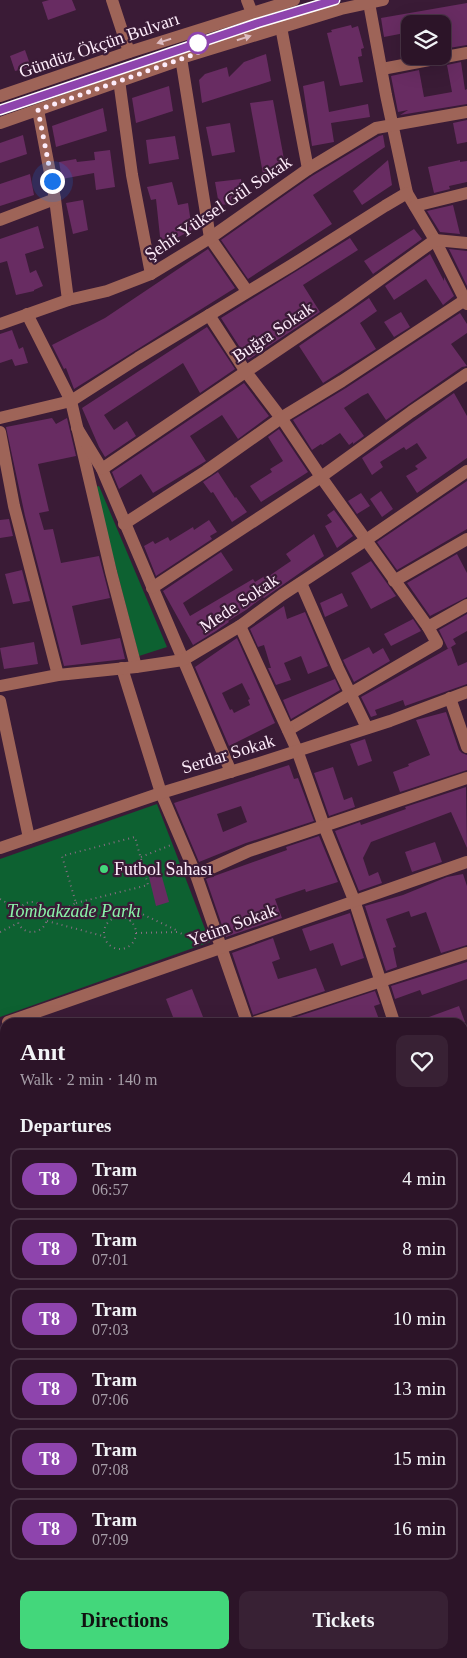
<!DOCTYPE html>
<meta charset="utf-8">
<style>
:root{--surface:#2c1428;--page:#382134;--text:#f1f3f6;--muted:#a69ea8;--line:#483345;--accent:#43d77b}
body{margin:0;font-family:Georgia,serif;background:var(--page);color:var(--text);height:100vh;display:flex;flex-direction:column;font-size:19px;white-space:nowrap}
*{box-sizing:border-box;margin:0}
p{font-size:16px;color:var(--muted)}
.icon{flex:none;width:28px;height:28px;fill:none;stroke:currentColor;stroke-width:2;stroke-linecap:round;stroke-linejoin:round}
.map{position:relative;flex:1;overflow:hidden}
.drawer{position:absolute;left:0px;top:1018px;width:468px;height:641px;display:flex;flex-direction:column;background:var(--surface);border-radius:15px 15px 0 0;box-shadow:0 5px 20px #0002,0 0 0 1px var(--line)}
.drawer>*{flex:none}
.badge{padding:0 10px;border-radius:16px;font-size:18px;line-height:32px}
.controls{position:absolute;left:401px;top:15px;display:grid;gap:10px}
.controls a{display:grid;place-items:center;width:50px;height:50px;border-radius:10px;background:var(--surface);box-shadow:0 5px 20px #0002,0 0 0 1px var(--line);font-size:25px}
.you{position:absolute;width:25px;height:25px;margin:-12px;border:4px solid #fff;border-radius:50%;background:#1a73e8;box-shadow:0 0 0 8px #1a73e833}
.map>.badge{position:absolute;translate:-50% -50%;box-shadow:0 0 0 2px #fff}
h2{padding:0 20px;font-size:19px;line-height:45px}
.round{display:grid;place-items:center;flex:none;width:52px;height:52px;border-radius:10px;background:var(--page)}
.head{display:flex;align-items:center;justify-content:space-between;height:85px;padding:0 20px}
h1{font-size:24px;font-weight:800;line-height:38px}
.cta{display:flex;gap:10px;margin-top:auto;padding:10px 20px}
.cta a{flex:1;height:58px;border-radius:10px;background:var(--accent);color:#111;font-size:20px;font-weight:800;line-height:58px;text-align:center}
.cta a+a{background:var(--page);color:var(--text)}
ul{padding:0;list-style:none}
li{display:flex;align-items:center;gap:15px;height:62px;margin:0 10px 8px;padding:0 10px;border:2px solid var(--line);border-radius:10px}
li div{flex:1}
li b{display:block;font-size:19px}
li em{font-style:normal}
li .badge{min-width:55px;font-weight:700;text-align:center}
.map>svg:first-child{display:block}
</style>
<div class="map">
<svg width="467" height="1658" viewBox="0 0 467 1658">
<rect width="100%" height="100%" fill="#3a1b36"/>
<g fill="#0d6131">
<polygon points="99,486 167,647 139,656 95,487"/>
<polygon points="157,804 210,942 0,1017 0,859"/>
<polygon points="5,1079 5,1256 0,1258 0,1081"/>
</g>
<g fill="#682c62" fill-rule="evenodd">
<polygon points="49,0 72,0 76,10 48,20 42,2"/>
<polygon points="467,3 467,45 449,48 445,24 410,24 410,32 384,37 381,18"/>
<polygon points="351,25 352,28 358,26 364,48 361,49 362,56 358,57 363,82 340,86 327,33 332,32 331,30"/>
<polygon points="25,50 31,67 15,71 10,56"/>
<polygon points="266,54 271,81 202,103 199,80 205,74 227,67 229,77 244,62"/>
<polygon points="461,62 465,90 467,89 467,104 400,115 408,110 398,112 391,76 419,70 424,97 452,92 447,65"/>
<polygon points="324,81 329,112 368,104 370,117 331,123 334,142 312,146 303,86"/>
<polygon points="169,86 173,111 136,123 132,98"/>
<polygon points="273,100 286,170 263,174 250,103"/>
<polygon points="103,108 107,131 56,147 52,126"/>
<polygon points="467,120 467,142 457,144 453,123"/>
<polygon points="230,123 235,152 212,156 206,127"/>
<polygon points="23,135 27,154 0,163 0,143"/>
<polygon points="383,135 385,147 313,195 332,224 248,279 221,240 312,176 379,136"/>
<polygon points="175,136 179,159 149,164 146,140"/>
<polygon points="110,150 115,187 96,190 94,173 62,179 59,162 76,159 77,162 95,160 94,152"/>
<polygon points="388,160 392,185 362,205 353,191"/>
<polygon points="460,160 460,162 467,161 467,182 449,186 450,189 434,193 428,167"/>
<polygon points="30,174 34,195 0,206 0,184"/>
<polygon points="241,179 244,197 230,201 231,204 219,205 215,182"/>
<polygon points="172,182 178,205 188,203 192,230 161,246 156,199 151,200 147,187"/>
<polygon points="83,200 88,230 73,234 66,203"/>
<polygon points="453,205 460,234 440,232 427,211"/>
<polygon points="38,226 44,248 25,254 30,273 36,270 43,286 34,290 34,291 16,295 7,261 0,263 0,239"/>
<polygon points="414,229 422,239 373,274 364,261"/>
<polygon points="350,238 358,250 303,285 320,312 248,360 221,318"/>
<polygon points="208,249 235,288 74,389 66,368 64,369 52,345 105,318"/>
<polygon points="449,249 467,251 467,286"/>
<polygon points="430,254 444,281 444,277 454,296 443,305 426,279 394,300 385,286"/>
<polygon points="369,298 377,311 360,323 376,349 323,383 299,346"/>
<polygon points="401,312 410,327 394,337 384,322"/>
<polygon points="460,313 467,324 467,333 451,344 467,366 462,367 386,420 368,393 362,396 344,408 364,436 353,444 353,442 349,445 340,433 322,445 321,444 312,450 293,420 346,388"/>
<polygon points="207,327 235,369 200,393 183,363 104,415 114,430 127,421 136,436 105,457 99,447 82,408"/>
<polygon points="12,330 19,349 23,347 28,363 15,366 12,359 0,363 0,334"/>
<polygon points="244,383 269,416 238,439 222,415 190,436 206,461 153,493 141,474 119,489 112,472"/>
<polygon points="454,393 467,416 467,458 417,493 406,476 418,469 415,466 427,458 417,443 406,450 404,447 380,462 383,467 372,475 362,458"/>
<polygon points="52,418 56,424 67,418 76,456 38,464 49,511 39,513 44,530 53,529 61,563 99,556 110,598 72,606 81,645 120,638 125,659 64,666 25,516 6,427"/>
<polygon points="279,429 308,472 261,502 250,486 272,472 270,469 283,461 268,437"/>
<polygon points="218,472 235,498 236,497 247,512 232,522 213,492 211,493 203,482"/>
<polygon points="467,481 467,529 397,570 377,542"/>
<polygon points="381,491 393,509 382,517 370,499"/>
<polygon points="361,493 370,506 357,514 348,501"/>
<polygon points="334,510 353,536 337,548 325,526 332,522 327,515"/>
<polygon points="9,519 13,536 0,538 0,520"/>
<polygon points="209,520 217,532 210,536 212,539 156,576 144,546 153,541 155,544 168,537 170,541 193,527 194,530"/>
<polygon points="314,534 324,556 264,598 263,597 246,610 228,621 229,622 216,631 193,645 163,591 221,552 233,570 183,603 190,616 253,579 255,582 268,574 269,576 285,565 291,561 286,554"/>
<polygon points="457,554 467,573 467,597 430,616 407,583"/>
<polygon points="371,561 396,596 371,609 351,573"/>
<polygon points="22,570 30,601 13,604 5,574"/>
<polygon points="342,593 348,606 325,617 320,603"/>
<polygon points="284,606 287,619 305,612 328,666 308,674 301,656 284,663 291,680 276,685 268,668 271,668 264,645 258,647 250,629"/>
<polygon points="467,614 467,631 453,639 456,644 448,649 439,630"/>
<polygon points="413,619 421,631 391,646 384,634"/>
<path d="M 237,638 L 275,723 L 229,746 L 195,667 ZM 242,683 L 250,699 L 248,700 L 250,705 L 234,713 L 232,709 L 230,710 L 222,693 Z"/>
<polygon points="34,642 38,664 4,669 0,648"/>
<polygon points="369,647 373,654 383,648 390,661 354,682 343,660"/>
<polygon points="451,647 458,666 467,662 467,684 405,706 403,700 375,710 377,715 371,717 361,697"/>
<polygon points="335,679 340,690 291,719 283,700"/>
<polygon points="446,712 459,750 462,753 467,755 467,770 400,792 393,772 409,766 408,764 430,755 416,720"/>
<polygon points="365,739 372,761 358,766 350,744"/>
<path d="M 289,765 L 294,779 L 298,778 L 314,821 L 246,843 L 199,862 L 174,803 ZM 241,806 L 247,822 L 223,832 L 217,814 Z"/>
<polygon points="333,767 344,800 352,797 355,807 329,816 314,773"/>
<polygon points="466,787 467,848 451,812 371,842 363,858 369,876 378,872 382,883 359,891 335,831 360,822 361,825 406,809 405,807"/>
<polygon points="319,836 338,882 306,892 305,889 275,899 282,918 226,937 206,879 287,850 286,847"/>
<polygon points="435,842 442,862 412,872 405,852"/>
<polygon points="160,870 169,902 156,906 148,873"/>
<polygon points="463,874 467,886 467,945 441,953 426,912 411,917 409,911 386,919 396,947 393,948 397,967 386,971 365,906 403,895 447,877"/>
<polygon points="350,913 364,958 341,966 333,943 310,951 302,929"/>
<polygon points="273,938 280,959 272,962 278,979 316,968 325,991 253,1015 232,953"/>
<polygon points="467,962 467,979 422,995 420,990 395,999 391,986"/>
<polygon points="192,989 205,1022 175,1022 166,999"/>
<polygon points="375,991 380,1004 374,1006 380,1022 281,1022"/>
<polygon points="459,1006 465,1022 418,1022 418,1021"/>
</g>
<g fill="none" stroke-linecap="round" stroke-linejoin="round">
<g stroke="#876e83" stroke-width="2" stroke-dasharray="1 4" stroke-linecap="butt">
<polyline points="141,857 171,845"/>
<polyline points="0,899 19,910"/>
<circle cx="32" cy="917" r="15"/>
<circle cx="120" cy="933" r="16"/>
<polyline points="47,918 76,903 62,856 135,837 148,885 76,903"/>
<polyline points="47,921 103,936"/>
<polyline points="130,921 142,914 176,930"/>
<polyline points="0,932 18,923"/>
<polyline points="136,933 178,932 199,942"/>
</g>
<g stroke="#9e6458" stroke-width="12">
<polyline points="112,0 129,52"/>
<polyline points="247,0 252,13"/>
<polyline points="369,3 386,95 407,193 435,240 467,304"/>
<polyline points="281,27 308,169"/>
<polyline points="181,58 210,238 247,291"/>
<polyline points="382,69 467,53"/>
<polyline points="119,80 132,175 151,274"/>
<polyline points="0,96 129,52 294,0"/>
<polyline points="38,110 55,199 68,300"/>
<polyline points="0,123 177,61 181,58 341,9 383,0"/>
<polyline points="415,206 467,193"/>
<polyline points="0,220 55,199"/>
<polyline points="27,314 71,401 111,572 136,667"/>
<polyline points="209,315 246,372 284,422 321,477 428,627 437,643 288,730"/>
<polyline points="0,324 68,300 107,291 151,274 210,238 308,169 376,128 467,112"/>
<polyline points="0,418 71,401 138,358 292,265 385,206 407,193"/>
<polyline points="77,428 102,469 231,772"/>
<polyline points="0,432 14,506 58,675"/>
<polyline points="102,469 343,306 435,240 467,243"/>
<polyline points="124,524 206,471 281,418 342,381 465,300"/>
<polyline points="394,581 467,539"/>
<polyline points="301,583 338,668 367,728"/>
<polyline points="152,588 321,477 411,412 467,374"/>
<polyline points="240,626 297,750 324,826 354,900 394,1022"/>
<polyline points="428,627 467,605"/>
<polyline points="122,668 161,793 196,875 247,1022"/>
<polyline points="0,686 58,675 136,667 183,660 240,626 282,595 366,540 467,471"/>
<polyline points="450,698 467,747"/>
<polyline points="0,701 29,838"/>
<polyline points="0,848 161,793 253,765 390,721 467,692"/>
<polyline points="196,875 249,851 467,778"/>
<polyline points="8,1022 467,862"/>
<polyline points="256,1022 467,953"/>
<polyline points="462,1033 467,1032"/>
<polyline points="462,1116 467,1115"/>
<polyline points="462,1141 467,1139"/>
<polyline points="0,1282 5,1279"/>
<polyline points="462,1306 467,1306"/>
<polyline points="0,1308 5,1305"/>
<polyline points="0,1440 5,1437"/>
<polyline points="0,1498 5,1489"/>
<polyline points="462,1504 467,1505"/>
<polyline points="0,1613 5,1605"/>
<polyline points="51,1658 54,1654"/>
<polyline points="133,1658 136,1654"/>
<polyline points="212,1658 215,1654"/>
<polyline points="288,1658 291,1654"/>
<polyline points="392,1658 393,1654"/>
</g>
<g stroke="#f7afa0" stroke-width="12">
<polyline points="0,1313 5,1321"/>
<polyline points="0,1344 5,1351"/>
<polyline points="333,1654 340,1658"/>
<polyline points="376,1654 384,1658"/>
</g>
<g stroke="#e9d6e6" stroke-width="1">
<polyline points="0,110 258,23 335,0"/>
<polyline points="462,1124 467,1122"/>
<polyline points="0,1285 5,1285"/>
<polyline points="0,1335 5,1342"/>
<polyline points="354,1654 362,1658"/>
</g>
</g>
<defs><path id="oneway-solid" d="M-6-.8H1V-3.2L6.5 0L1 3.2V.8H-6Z" transform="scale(1.25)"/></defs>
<g fill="#dcbcc1">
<use href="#oneway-solid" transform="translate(244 38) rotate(-17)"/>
<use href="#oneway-solid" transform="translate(164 41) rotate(163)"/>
</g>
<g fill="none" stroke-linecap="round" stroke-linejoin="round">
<g stroke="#fff" stroke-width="11">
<polyline id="line" points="0,110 258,23 335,0"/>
</g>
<use href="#line" stroke="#8e44ad" stroke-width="8"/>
<polyline stroke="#fdecfa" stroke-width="5" stroke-dasharray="0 9" points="52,181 38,110 198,53 198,43"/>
</g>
<circle fill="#fff" stroke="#8e44ad" stroke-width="2.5" cx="198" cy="43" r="10"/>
<circle fill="#43d77b" stroke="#3a1b36" stroke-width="2" cx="104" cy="869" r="5"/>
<g text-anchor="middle" stroke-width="4.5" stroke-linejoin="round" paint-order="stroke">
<g font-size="18" fill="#fdecfa" stroke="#3a1b36">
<text transform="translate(99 45) rotate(-19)" y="6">Gündüz Ökçün Bulvarı</text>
<text transform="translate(218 208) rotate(-34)" y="6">Şehit Yüksel Gül Sokak</text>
<text transform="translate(273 332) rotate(-34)" y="6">Buğra Sokak</text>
<text transform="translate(239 603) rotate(-34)" y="6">Mede Sokak</text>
<text transform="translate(228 754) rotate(-17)" y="6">Serdar Sokak</text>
<text transform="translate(232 925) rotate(-20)" y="6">Yetim Sokak</text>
</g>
<g font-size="18" fill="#fdecfa" stroke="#3a1b36" text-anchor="start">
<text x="114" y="875">Futbol Sahası</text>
</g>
<g font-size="18" font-style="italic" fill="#8af3a9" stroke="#3a1b36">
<text x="74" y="917">Tombakzade Parkı</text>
</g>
</g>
</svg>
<div class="controls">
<a><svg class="icon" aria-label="layers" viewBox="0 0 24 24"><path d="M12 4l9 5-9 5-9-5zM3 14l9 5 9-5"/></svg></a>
</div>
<div class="you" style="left:52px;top:181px"></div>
<section class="drawer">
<div class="head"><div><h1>Anıt</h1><p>Walk · 2 min · 140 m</p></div><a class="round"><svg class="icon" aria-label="heart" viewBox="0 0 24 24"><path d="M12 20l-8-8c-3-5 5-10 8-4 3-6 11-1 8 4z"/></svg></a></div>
<h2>Departures</h2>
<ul>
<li><span class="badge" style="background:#8e44ad;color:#fff">T8</span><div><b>Tram</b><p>06:57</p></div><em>4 min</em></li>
<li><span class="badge" style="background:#8e44ad;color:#fff">T8</span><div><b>Tram</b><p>07:01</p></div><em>8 min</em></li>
<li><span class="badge" style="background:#8e44ad;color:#fff">T8</span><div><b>Tram</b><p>07:03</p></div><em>10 min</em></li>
<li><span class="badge" style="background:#8e44ad;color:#fff">T8</span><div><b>Tram</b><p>07:06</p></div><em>13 min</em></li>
<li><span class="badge" style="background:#8e44ad;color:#fff">T8</span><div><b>Tram</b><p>07:08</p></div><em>15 min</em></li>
<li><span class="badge" style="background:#8e44ad;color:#fff">T8</span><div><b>Tram</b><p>07:09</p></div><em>16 min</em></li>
</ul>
<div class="cta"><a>Directions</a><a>Tickets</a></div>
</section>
</div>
